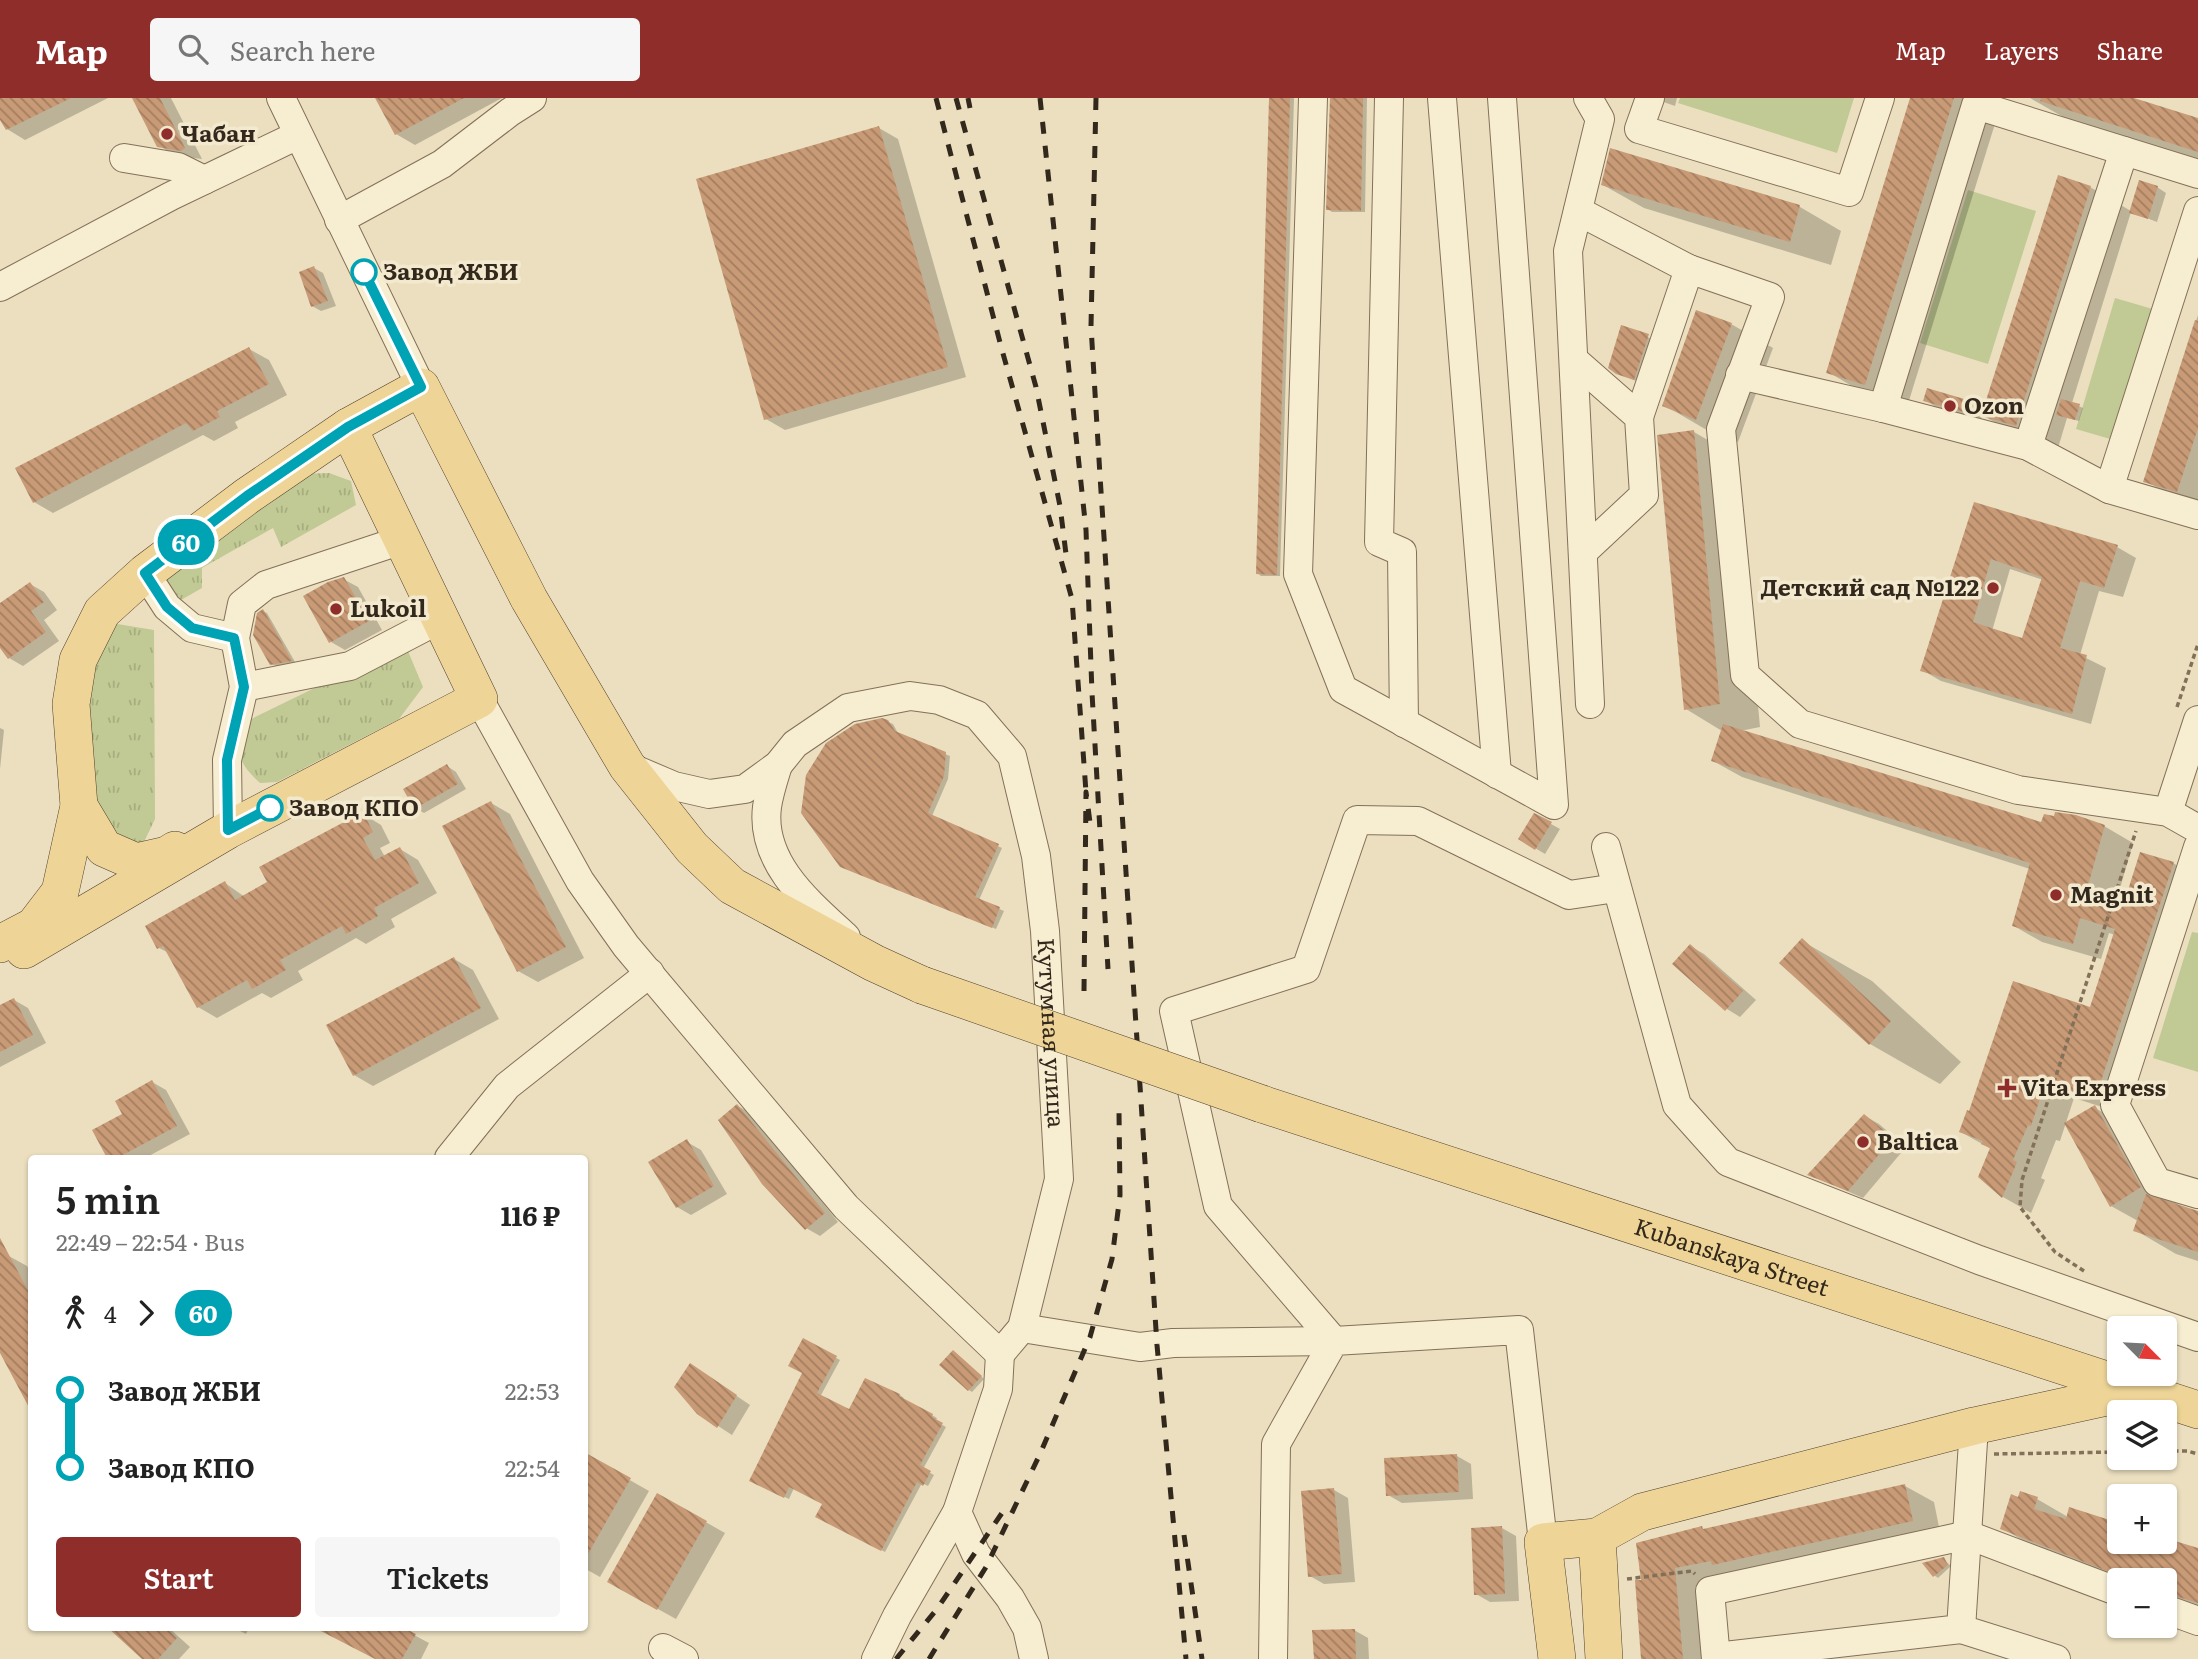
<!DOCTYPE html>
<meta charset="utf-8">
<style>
:root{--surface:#fff;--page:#f6f6f6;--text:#222;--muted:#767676;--accent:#8f2d2b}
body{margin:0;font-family:Literata,serif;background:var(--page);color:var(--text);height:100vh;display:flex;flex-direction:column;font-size:26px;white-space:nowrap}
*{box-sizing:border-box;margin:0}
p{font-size:23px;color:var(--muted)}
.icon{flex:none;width:38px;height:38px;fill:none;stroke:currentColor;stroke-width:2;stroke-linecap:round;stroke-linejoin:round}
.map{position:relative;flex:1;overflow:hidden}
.side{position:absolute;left:28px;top:1057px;width:560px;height:476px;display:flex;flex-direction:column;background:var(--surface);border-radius:7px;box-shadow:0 2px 5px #0004}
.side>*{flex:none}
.badge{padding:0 14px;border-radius:23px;font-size:24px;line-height:46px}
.needle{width:46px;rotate:114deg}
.controls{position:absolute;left:2107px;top:1218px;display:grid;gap:14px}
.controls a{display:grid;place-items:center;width:70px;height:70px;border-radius:7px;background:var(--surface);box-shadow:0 2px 5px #0004;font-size:35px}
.map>.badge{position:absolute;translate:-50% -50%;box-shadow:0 0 0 4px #fff}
.legs{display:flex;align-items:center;gap:10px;height:77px;padding:0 28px;font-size:23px}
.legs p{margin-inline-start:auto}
.headline{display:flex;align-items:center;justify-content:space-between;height:119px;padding:0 28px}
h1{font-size:38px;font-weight:600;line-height:52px}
.button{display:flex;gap:14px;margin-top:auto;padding:14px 28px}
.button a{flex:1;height:80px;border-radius:7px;background:var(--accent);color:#fff;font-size:28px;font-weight:600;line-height:80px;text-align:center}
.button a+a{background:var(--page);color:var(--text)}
ul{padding:0 28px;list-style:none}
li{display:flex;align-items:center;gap:24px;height:77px;font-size:26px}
li i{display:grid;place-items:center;width:10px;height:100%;margin:0 9px;background:currentColor}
li i::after{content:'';width:18px;height:18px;margin:-9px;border:5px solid;border-radius:50%;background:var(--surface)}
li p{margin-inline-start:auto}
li:first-child i{background:linear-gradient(#0000 50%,currentColor 0)}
li:last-child i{background:linear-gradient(currentColor 50%,#0000 0)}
header{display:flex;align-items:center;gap:42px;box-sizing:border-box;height:98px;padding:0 35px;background:var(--accent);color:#fff}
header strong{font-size:33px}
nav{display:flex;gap:38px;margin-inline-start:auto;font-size:24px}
.search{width:490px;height:63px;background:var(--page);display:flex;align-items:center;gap:18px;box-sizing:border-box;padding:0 24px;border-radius:7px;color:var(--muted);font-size:26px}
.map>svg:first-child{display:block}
</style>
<header>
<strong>Map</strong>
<div class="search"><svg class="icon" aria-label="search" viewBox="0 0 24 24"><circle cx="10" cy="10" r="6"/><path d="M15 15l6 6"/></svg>Search here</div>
<nav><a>Map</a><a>Layers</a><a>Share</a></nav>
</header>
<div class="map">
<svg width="2198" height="1561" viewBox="0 0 2198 1561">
<defs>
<pattern id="grass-tufts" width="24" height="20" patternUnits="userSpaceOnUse" patternTransform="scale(1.75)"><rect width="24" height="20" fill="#c1c994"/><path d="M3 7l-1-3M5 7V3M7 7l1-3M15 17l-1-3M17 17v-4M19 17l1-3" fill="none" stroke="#a6ad7f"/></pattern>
<pattern id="building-back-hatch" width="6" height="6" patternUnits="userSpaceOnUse" patternTransform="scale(1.75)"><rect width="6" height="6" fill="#c89a76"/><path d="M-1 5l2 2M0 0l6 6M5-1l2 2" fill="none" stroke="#a37e60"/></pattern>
</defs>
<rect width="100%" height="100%" fill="#ebdfbf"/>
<g fill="url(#grass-tufts)">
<polygon points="329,375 351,383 356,407 281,449 273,430 202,470 202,490 181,502 168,486 165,468 301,376"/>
<polygon points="105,524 154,532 155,721 143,746 121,749 100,721 78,611"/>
<path d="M 405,546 L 423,589 L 399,621 L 277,684 L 260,685 C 236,663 236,654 245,624 Z"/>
</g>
<g fill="#c1c994">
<polygon points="1680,0 1854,0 1837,55 1678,5"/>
<polygon points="1968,92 2036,113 1988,266 1920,245"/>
<polygon points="2115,200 2156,212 2117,343 2076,331"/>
<polygon points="2192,834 2198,835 2198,974 2153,960"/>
</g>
<g fill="#0003" fill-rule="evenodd">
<polygon points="0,0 108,0 25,42 7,31 0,18"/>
<polygon points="134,0 171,0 202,61 176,58 158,47"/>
<polygon points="377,0 502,0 415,47 396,36"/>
<polygon points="1270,0 1294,0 1280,478 1261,478 1257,475"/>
<polygon points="1331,0 1367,0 1365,114 1332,114 1328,111"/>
<polygon points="1652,0 1677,0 1675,8"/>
<polygon points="1912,0 2003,0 1907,309 1869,298 1828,274"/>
<polygon points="2030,0 2128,0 2198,22 2198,63 2065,20"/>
<polygon points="879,30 898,41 966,279 785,332 766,321"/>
<polygon points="1611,52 1800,109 1841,133 1831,167 1644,110 1603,87"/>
<polygon points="2090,89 2131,113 2157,89 2166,95 2157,124 2131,114 2072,305 2083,310 2079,323 2067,320 2058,350 2024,341 1982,317 1981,322 1939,311 1925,302 1970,304 1985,313"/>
<polygon points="314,170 323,175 336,208 321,213 312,208"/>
<polygon points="2198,217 2198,410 2186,406 2145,383"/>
<polygon points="1731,226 1773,250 1738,344 1705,331 1664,307"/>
<polygon points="1622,230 1658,243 1643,286 1617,275"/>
<polygon points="249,251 269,262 287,297 235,324 238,330 214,343 203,337 53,415 34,404"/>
<polygon points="1694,334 1735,358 1760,629 1740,633 2043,726 2104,728 2133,745 2115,808 2124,811 2173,765 2198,780 2124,1016 2074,1000 2060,1043 2056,1042 2041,1080 2045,1082 2031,1115 2003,1099 1980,1079 1991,1051 1961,1034 2091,911 2115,837 2109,835 2101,861 2042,844 2014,828 2030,771 1742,679 1713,663 1722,633 1686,611"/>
<path d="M 1975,406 L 2117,449 L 2136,460 L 2123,499 L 2099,493 L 2080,557 L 2106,570 L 2091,626 L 1941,583 L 1922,572 ZM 2010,471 L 2043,482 L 2023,542 L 1992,533 Z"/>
<polygon points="343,481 358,489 382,532 345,552 331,544 305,499"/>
<polygon points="30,486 44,494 57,512 44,522 59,543 23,568 9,560 0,547 0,507"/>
<polygon points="263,513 267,515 295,564 276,568 272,566"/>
<polygon points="888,624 893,626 899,637 950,658 948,681 932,718 1002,750 979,802 1004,813 996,831 846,771"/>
<polygon points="0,630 4,632 0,671"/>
<polygon points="447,668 456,674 466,691 424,715 415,710"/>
<polygon points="491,705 510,716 584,860 538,884 518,873"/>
<polygon points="363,716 381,727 390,745 380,750 385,759 400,751 418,762 437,795 391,821 395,829 366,846 356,840 298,873 303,882 271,900 262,895 217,920 198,909 169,855 159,850 225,785 245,799 270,785"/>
<polygon points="1535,717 1560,731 1545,756 1520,741"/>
<polygon points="1802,843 1872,883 1961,964 1940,986 1870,946"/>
<polygon points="1690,848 1704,856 1756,902 1740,919 1727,911 1675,866"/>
<polygon points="454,861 473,872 499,921 373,988 354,977"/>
<polygon points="14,902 28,910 46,945 0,969 0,909"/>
<polygon points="152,984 166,992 190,1036 145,1060 109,1060 94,1033 124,1017"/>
<polygon points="738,1008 752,1016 838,1124 820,1138 806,1130"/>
<polygon points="2095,1010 2136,1033 2178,1108 2198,1115 2198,1163 2176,1156 2135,1132 2138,1123 2111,1108"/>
<polygon points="1865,1018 1879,1026 1906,1049 1863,1100 1810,1077"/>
<polygon points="687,1044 701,1052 727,1096 691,1117 677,1109"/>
<polygon points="7,1157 27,1168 32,1177 32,1311 0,1251 0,1161"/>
<polygon points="804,1242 840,1262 820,1299 850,1313 866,1282 900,1297 904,1300 903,1301 937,1320 935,1323 946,1329 923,1371 934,1377 928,1388 922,1385 885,1454 817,1418 824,1405 794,1390 789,1401 751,1383 804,1275"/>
<polygon points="957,1256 984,1281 972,1294 969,1292"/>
<polygon points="704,1276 750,1307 732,1337 698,1315"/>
<polygon points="584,1356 649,1393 600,1479 584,1470"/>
<polygon points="1457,1358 1471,1366 1473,1401 1402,1405 1388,1397"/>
<polygon points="1905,1388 1934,1404 1941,1439 1703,1486 1709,1561 1643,1561 1643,1484 1701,1430 1705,1432"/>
<polygon points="1334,1392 1348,1400 1355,1484 1324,1486 1310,1478"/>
<polygon points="658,1397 725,1435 676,1521 609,1484"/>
<polygon points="2037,1401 2068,1419 2070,1411 2119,1427 2119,1444 2150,1444 2153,1446 2154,1444 2165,1444 2165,1441 2198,1452 2198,1510 2165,1506 2165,1482 2124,1482 2030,1447 2002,1430"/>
<polygon points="1502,1430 1516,1438 1519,1503 1490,1504 1476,1496"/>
<polygon points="1943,1461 1951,1468 1938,1480 1934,1477"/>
<polygon points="126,1530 169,1530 190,1549 179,1561 144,1561 119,1537"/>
<polygon points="234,1530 249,1530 246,1536"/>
<polygon points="318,1530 401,1530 429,1545 421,1561 377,1561"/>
<polygon points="1354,1532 1368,1540 1369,1561 1315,1561"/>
</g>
<g fill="url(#building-back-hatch)" fill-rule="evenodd">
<polygon points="0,0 71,0 6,32 0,22"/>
<polygon points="132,0 160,0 185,50 181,53 157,49"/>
<polygon points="375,0 464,0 395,37"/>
<polygon points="1269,0 1290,0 1277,477 1256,476"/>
<polygon points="1330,0 1363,0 1361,113 1326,112"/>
<polygon points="1910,0 1954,0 1865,287 1826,275"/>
<polygon points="2041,0 2134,0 2198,20 2198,54 2040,3"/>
<polygon points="879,28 948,269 764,322 696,81"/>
<polygon points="1610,50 1800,107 1790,144 1601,87"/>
<polygon points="2058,77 2091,88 2016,328 1981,318"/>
<polygon points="2139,82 2158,88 2148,121 2129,115"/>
<polygon points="314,168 328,203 311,209 299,174"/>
<polygon points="1696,212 1732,225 1696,322 1662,308"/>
<polygon points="2195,222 2198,223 2198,330 2177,394 2143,384"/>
<polygon points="1621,227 1649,236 1634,282 1616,276 1608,270"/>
<polygon points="249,249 269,286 217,313 220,319 193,333 186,325 33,405 15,370"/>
<polygon points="1927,290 1971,303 1967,315 1923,303"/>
<polygon points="2061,301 2080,306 2075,322 2056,317"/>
<polygon points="1694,332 1720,606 1684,612 1657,337"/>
<path d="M 1974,404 L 2118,447 L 2104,490 L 2080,483 L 2060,550 L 2087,557 L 2072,616 L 1920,573 ZM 1991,461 L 2042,479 L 2022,540 L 1973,524 Z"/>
<polygon points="344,479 369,523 329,545 303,498 328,484"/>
<polygon points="30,484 44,504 31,513 46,534 8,561 0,550 0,505"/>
<polygon points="263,511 292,563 270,567 253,537 257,515"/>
<polygon points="882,620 888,622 895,633 946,654 944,678 928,715 999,746 975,799 1000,809 992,830 840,769 801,715 806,677 826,645 855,626"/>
<polygon points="1723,626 2041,724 2044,716 2054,718 2055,714 2076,717 2105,727 2085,798 2123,808 2140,754 2174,764 2095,1001 2045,985 2031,1028 2028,1027 2013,1062 2017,1064 2002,1100 1978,1079 1990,1050 1981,1046 1983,1043 1959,1034 1967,1012 1969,1013 2013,883 2090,909 2115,831 2080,820 2073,846 2012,828 2030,765 1711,663"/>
<polygon points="447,666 458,686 414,711 403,691"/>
<polygon points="491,703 566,849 517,874 442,728"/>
<polygon points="363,714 373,734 363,740 375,762 400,749 419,785 374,810 378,818 346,836 342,828 280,862 286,872 252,891 247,882 197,910 163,848 157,851 145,828 225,783 235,802 267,784 259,769"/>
<polygon points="1534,715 1552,724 1535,752 1518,741"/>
<polygon points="1802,840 1891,923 1869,947 1779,865"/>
<polygon points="1690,846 1743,893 1725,913 1672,866"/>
<polygon points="454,859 481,910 353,978 326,927"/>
<polygon points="14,900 33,937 0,954 0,907"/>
<polygon points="152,982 177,1028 117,1060 107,1060 92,1032 122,1016 115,1003"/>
<polygon points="737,1006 825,1115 805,1132 762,1086 718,1022"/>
<polygon points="2095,1007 2141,1089 2110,1109 2064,1025"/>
<polygon points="1864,1016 1893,1040 1848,1093 1807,1077"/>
<polygon points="687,1041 714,1088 676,1110 648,1064"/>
<polygon points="2146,1096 2198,1113 2198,1154 2133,1133"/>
<polygon points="0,1140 32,1200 32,1315 0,1255"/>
<polygon points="803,1240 837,1258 817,1295 849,1311 865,1280 900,1296 899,1298 933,1316 932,1319 943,1325 920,1367 931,1373 923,1388 917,1384 881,1453 815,1419 822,1406 789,1389 784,1400 749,1383 802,1275 788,1268"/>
<polygon points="953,1252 982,1278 968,1293 939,1267"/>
<polygon points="690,1265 737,1297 717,1330 697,1316 674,1289"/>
<polygon points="584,1354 631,1380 584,1463"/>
<polygon points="1457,1356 1459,1394 1386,1398 1384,1360"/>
<polygon points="1905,1386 1913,1423 1712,1467 1711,1463 1675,1470 1683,1561 1641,1561 1635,1482 1641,1482 1636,1445 1702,1428 1703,1431"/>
<polygon points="1334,1390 1342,1476 1308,1479 1301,1393"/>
<polygon points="2020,1393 2038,1399 2034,1411 2066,1421 2069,1409 2119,1425 2119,1444 2138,1444 2151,1448 2152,1444 2165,1444 2165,1440 2198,1450 2198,1505 2165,1495 2165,1482 2130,1482 2000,1431 2011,1396 2018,1399"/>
<polygon points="657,1395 707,1423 657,1512 607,1484"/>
<polygon points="1502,1428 1505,1496 1474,1497 1471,1430"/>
<polygon points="1944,1459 1948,1467 1933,1479 1922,1465"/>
<polygon points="108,1530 166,1530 177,1540 158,1561 142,1561"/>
<polygon points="315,1530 404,1530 416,1536 402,1561 375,1561"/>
<polygon points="1355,1531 1356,1561 1314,1561 1312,1532"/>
</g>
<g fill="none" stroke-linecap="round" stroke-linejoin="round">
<g stroke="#837058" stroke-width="30">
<g id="minor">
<polyline points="281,0 421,289"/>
<polyline points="1313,0 1298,476 1343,591 1554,707 1502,0"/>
<polyline points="1389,0 1379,444 1402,454 1404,625"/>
<polyline points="1442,0 1497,676"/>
<polyline points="1588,0 1600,21 1568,153 1590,606"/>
<polyline points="1650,0 1639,31 1849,94 1880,0"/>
<polyline points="124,60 178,69 204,82"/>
<polyline points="1578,113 1689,171"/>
<polyline points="339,122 442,66 510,14 532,0"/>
<polyline points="0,189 171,98 298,37"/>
<polyline points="1574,262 1639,319 1644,397 1583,454"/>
<polyline points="1740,277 1883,310 2028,348 2109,391 2198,417"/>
<polyline points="1883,310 1976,7 2198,76"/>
<polyline points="1639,319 1689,171 1770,199 1721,331 1745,577 1800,626 2018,692 2168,714 2198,731"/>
<polyline points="2028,348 2124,53"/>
<polyline points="2109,391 2198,113"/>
<polyline points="145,475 167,509 192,530 235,540"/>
<polyline points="244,589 350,568 440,521"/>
<polyline points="479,601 580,783 626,848 846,1109 1000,1256"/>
<path d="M 778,667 C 774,680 769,695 767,709 C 760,765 809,805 846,839"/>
<path id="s1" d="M 627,668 L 674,688 L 709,696 L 745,691 L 778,667 L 795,646 L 848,610 L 910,598 L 939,602 L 977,617 L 1012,658 L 1036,758 L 1045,833 L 1059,1081 L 1022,1230 L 1000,1256"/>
<polyline points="2168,714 2198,622"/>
<polyline points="228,732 227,662 244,589 235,540 242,506 266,487 402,442"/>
<polyline points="1606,749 1677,1007 1728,1064 1979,1162 2198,1239"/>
<polyline points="2198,749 2115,1007 2157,1084 2198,1096"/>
<polyline points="449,1060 507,988 650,875"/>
<polyline points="1022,1230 1140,1249 1173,1245 1334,1243"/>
<polyline points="1334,1243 1218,1108 1174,913 1306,871 1357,722 1418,723 1569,797 1616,790"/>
<polyline points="1000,1256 998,1291 957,1414 976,1456 1010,1500 1027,1530 1034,1561"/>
<polyline points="2165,1511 2198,1523"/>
<polyline points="1961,1531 2056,1561"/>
<polyline points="663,1550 684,1561"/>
<polyline points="1716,1559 1961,1531 1974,1328"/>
<polyline points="876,1561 897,1518 957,1414"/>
<polyline points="1273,1561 1276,1346 1334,1243 1519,1232 1543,1444"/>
<polyline points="1716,1561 1710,1493 1968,1437 2119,1494"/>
</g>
</g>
<g stroke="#513e2d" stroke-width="38">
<g id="major">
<polyline points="79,708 104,750 136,764 167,757 175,752"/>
<polyline points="0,846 34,828 60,794 79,708 71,606 78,562 102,514 145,475 247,398 348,329 421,289 529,501 627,668 692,750 732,788 874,865 922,887"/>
<polyline points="24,852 228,732 479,601 348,329"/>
<path id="s2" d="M 1262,1006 L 2198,1312"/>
<polyline points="1597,1439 1604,1561"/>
<polyline points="1557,1561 1543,1444 1597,1439 1642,1414 1974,1328 2139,1292"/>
</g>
</g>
<g stroke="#837058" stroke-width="3.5" stroke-dasharray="5 3.5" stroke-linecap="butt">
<polyline points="2177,609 2198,546"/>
<polyline points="2084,1173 2055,1154 2020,1109 2022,1082 2136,733"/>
<polyline points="2165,1353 2187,1353 2198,1356"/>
<polyline points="1994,1356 2119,1354"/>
<polyline points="1627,1481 1692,1473 1695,1476"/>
</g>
<use href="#minor" stroke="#f7edd1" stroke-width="28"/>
<use href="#major" stroke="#eed597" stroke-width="37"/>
<g stroke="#33281c" stroke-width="5" stroke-dasharray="12 12" stroke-linecap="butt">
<polyline points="936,0 1002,252 1072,501 1086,694"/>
<polyline points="956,0 1036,289 1060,408 1066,456"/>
<polyline points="968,0 970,10"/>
<polyline points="1040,0 1086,432 1092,595 1108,871"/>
<polyline points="1096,0 1091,228 1100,378 1157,1247 1186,1561"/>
<polyline points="1084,893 1086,694 1091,732"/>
<polyline points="1184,1437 1202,1561"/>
<polyline points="896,1561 937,1511 1004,1412"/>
<polyline points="929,1561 986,1469 1040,1356 1090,1239 1112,1161 1120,1097 1119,1014"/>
</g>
<g stroke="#513e2d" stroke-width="38" stroke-linecap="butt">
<polyline id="major-bridge" points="922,887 1262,1006"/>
</g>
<use href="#major-bridge" stroke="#eed597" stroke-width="37"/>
</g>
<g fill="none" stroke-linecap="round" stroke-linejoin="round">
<g stroke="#fff" stroke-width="16">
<polyline id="line-1" points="270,710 228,732 227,662 244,589 234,540 192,530 167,509 145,475 247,398 348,329 421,289 364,174"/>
</g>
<use href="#line-1" stroke="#00a3b4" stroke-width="10"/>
</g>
<g fill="#8f2d2b" stroke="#f3e9ce" stroke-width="2.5">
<circle cx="167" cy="36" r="7"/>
<circle cx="1950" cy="308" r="7"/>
<circle cx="1993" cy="490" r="7"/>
<circle cx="336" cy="511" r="7"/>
<circle cx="2056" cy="797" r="7"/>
<path d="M2003.5 979.5h7v7h7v7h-7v7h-7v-7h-7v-7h7z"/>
<circle cx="1863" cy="1044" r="7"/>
</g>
<g fill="#fff" stroke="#00a3b4" stroke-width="3.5">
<circle cx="364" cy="174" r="12"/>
<circle cx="270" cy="710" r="12"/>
</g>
<g text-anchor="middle" stroke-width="7" stroke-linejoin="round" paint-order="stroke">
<g font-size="23" font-weight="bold" fill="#33281c" stroke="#f3e9ce" text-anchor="start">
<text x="181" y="44">Чабан</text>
<text x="1964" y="316">Ozon</text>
<text x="1979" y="498" text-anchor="end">Детский сад №122</text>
<text x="350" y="519">Lukoil</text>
<text x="2070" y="805">Magnit</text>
<text x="2021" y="998">Vita Express</text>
<text x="1877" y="1052">Baltica</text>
</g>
<g font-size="23" font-weight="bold" fill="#33281c" stroke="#f3e9ce" text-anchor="start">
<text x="383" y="182">Завод ЖБИ</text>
<text x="289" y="718">Завод КПО</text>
</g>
<g font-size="23" fill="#33281c" stroke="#f3e9ce">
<text dy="8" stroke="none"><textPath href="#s1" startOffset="723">Кутумная улица</textPath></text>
<text dy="8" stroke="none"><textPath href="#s2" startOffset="494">Kubanskaya Street</textPath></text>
</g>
</g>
</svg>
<div class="controls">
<a><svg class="needle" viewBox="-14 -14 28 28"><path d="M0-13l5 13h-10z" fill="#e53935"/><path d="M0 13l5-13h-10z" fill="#767676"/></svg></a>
<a><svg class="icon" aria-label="layers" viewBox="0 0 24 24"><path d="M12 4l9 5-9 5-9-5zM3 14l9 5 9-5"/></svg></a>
<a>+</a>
<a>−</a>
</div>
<b class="badge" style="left:186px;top:444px;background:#00a3b4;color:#fff">60</b>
<section class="side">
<div class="headline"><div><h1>5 min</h1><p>22:49 – 22:54 · Bus</p></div><b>116 ₽</b></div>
<div class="legs"><svg class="icon" aria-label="walk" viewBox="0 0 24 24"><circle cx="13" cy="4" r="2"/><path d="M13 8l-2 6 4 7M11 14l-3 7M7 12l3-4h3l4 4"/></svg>4<svg class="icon" aria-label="forward" viewBox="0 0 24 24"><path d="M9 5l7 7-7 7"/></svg><b class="badge" style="background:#00a3b4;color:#fff">60</b></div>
<ul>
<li><i style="color:#00a3b4"></i><b>Завод ЖБИ</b><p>22:53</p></li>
<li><i style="color:#00a3b4"></i><b>Завод КПО</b><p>22:54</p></li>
</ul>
<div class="button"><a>Start</a><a>Tickets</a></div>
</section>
</div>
